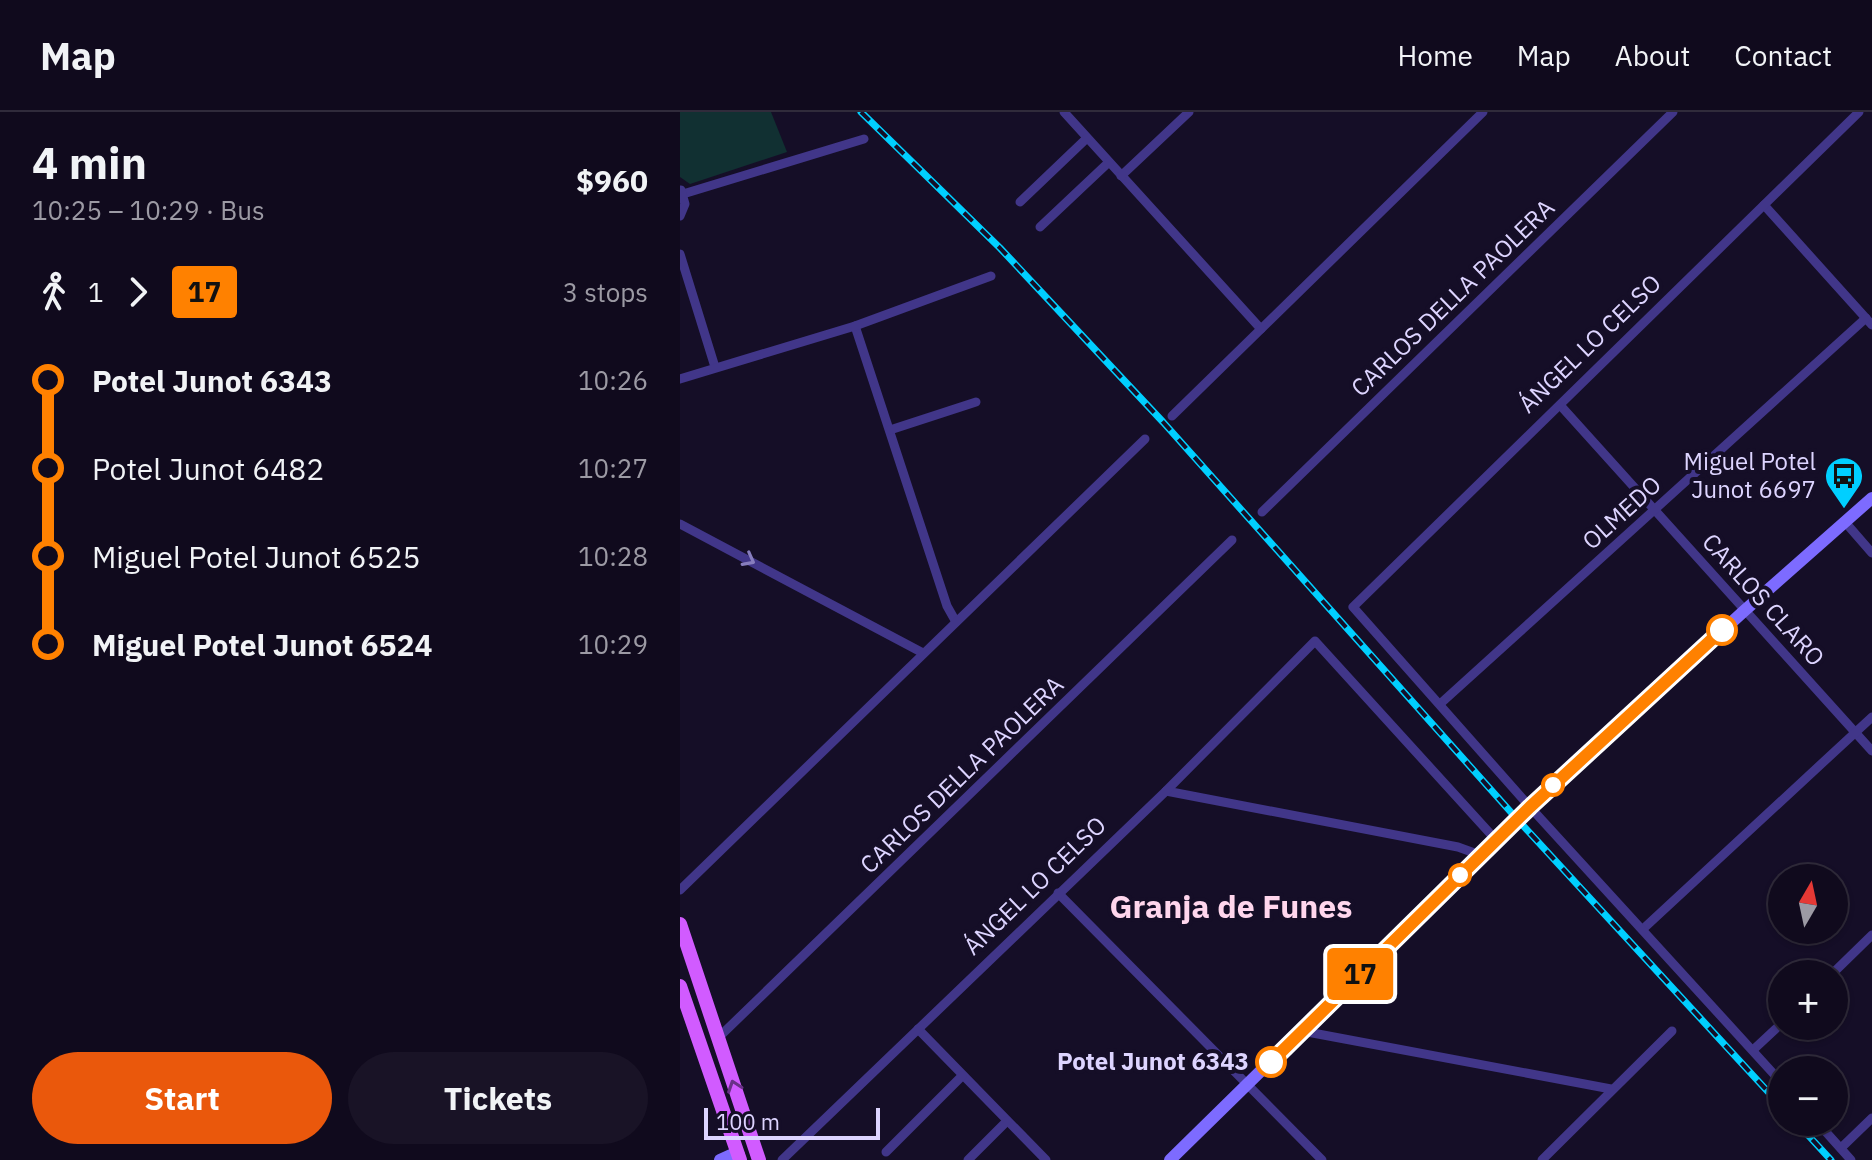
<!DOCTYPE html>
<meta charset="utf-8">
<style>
:root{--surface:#100a1d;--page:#191326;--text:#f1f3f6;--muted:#9c9aa4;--line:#302b3b;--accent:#ea580c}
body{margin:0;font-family:"IBM Plex Sans",sans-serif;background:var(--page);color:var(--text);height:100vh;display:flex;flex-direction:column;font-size:30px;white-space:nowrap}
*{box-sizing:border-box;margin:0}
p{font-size:26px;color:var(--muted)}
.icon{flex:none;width:44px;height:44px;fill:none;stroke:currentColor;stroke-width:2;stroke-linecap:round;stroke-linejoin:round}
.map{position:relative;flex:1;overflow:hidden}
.side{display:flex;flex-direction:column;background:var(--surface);width:680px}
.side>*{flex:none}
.badge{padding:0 16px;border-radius:6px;font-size:28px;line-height:52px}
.needle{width:52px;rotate:9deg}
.controls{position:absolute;left:1088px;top:752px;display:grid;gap:16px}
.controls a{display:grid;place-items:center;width:80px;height:80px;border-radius:50%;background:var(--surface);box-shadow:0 2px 6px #0004,0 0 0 2px var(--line);font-size:40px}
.scale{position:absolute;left:24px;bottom:20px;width:176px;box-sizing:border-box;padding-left:8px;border:4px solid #ddd4ff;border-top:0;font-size:22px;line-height:28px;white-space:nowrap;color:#ddd4ff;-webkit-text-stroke:6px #150e27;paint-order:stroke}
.map>.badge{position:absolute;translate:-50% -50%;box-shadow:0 0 0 4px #fff}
.legs{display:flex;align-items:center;gap:12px;height:88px;padding:0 32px;font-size:26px}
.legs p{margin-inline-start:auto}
.summary{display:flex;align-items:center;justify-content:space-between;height:136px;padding:0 32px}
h1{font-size:44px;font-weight:800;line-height:60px}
.primary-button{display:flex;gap:16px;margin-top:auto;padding:16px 32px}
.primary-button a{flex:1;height:92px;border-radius:48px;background:var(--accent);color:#fff;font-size:32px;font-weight:800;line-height:92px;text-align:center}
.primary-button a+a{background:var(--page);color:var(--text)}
ul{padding:0 32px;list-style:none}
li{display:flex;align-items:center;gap:28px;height:88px;font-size:30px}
li i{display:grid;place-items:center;width:12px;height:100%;margin:0 10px;background:currentColor}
li i::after{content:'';width:20px;height:20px;margin:-10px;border:6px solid;border-radius:50%;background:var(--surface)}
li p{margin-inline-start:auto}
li:first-child i{background:linear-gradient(#0000 50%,currentColor 0)}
li:last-child i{background:linear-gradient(currentColor 50%,#0000 0)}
header{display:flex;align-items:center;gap:48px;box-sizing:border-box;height:112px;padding:0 40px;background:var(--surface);border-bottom:2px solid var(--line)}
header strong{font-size:38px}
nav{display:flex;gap:44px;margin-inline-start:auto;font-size:28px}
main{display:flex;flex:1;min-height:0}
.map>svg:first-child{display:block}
</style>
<header>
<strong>Map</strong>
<nav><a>Home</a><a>Map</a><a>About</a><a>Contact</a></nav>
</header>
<main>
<section class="side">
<div class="summary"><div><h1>4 min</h1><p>10:25 – 10:29 · Bus</p></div><b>$960</b></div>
<div class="legs"><svg class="icon" aria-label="walk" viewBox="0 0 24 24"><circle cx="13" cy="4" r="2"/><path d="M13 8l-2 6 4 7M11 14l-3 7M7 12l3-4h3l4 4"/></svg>1<svg class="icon" aria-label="forward" viewBox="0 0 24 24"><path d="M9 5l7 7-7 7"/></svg><b class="badge" style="background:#ff8100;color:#111">17</b><p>3 stops</p></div>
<ul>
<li><i style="color:#ff8100"></i><b>Potel Junot 6343</b><p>10:26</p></li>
<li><i style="color:#ff8100"></i><span>Potel Junot 6482</span><p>10:27</p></li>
<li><i style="color:#ff8100"></i><span>Miguel Potel Junot 6525</span><p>10:28</p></li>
<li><i style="color:#ff8100"></i><b>Miguel Potel Junot 6524</b><p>10:29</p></li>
</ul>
<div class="primary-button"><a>Start</a><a>Tickets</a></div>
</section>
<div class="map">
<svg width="1192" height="1048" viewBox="0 0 1192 1048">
<rect width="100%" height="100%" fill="#150e27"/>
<polygon fill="#113032" points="0,0 91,0 107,40 10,72 0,65"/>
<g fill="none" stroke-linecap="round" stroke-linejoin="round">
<g stroke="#413689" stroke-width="9">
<polyline points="384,0 581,217"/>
<polyline points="441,64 509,0"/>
<polyline points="3,82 184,27"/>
<polyline points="340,90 407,26"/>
<polyline points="1084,93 1192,213"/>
<polyline points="0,104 5,92 1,78"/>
<polyline points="360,115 429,50"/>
<polyline points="0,142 35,255"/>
<polyline points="175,214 267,494 276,510"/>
<polyline points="0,267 175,214 311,164"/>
<polyline points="880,293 1192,639"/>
<polyline points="492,304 803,0"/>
<polyline points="210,318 296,290"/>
<polyline points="582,400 993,0"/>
<polyline points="1165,410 1192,441"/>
<polyline points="0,412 243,541"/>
<polyline points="760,592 1186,206"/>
<polyline points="486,679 778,735 800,743"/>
<polyline points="0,778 465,327"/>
<polyline points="378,781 642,1048"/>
<polyline points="963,817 1192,605"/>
<polyline points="1152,862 1192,823"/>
<polyline points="238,917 366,1048"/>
<polyline points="622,919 931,977"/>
<polyline points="38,926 552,428"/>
<polyline points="1073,938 1102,911"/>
<polyline points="1102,971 850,695 673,495 1179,0"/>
<polyline points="1137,1010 1171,1048"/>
<polyline points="1161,1036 1192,1006"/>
<polyline points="206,1040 282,964"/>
<polyline points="102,1048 486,679 635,529 816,728"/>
<polyline points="288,1048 327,1009"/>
<polyline points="862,1048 992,919"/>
</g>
<g stroke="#7d6bff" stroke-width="12">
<polyline points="40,1048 51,1043 59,1043"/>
<polyline points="490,1048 850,695 1064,499 1192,386"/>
</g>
<g stroke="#d15bff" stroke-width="14">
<polyline points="0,812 79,1048"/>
<polyline points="0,874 60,1048"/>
</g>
<g stroke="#00cfff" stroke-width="7">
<g id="rail">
<polyline points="181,0 320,136 483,310 837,707 1102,995"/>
<polyline points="1116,1010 1151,1048"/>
</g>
</g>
<use href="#rail" stroke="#150e27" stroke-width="4" stroke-dasharray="12" stroke-linecap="butt"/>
</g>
<defs><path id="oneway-chevron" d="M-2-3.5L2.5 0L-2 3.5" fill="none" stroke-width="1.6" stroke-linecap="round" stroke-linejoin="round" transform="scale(2)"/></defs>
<use stroke="#877dbe" href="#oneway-chevron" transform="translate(69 448) rotate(28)"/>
<use stroke="#6a3188" href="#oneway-chevron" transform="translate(54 974) rotate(-109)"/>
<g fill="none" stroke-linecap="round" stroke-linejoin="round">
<g stroke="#fff" stroke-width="18">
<polyline id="line-1" points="591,950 850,695 1042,518"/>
</g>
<use href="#line-1" stroke="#ff8100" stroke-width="12"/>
</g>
<defs>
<g id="bus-pin" transform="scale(2)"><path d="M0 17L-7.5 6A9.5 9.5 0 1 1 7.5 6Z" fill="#00cfff" stroke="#150e27"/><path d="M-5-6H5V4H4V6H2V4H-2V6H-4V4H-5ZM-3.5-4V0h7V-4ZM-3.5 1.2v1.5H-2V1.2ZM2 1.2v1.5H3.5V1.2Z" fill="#111"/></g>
</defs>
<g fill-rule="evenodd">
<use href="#bus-pin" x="1164" y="364"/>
</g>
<g fill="#fff" stroke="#ff8100" stroke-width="4">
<circle cx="1042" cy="518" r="14"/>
<circle cx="873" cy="673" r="10"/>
<circle cx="780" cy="763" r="10"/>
<circle cx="591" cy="950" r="14"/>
</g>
<g text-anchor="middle" stroke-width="8" stroke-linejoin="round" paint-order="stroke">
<g font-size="24" fill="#ddd4ff" stroke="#150e27">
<text transform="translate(773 186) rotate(-44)" y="8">CARLOS DELLA PAOLERA</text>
<text transform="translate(910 232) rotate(-44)" y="8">ÁNGEL LO CELSO</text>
<text transform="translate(942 401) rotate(-42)" y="8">OLMEDO</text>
<text transform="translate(1083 488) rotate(48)" y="8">CARLOS CLARO</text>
<text transform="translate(282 663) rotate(-44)" y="8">CARLOS DELLA PAOLERA</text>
<text transform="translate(355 774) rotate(-44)" y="8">ÁNGEL LO CELSO</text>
</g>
<g font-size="24" fill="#ddd4ff" stroke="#150e27" text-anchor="end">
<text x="1136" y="358">Miguel Potel<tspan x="1136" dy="28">Junot 6697</tspan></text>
</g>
<g font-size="24" font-weight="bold" fill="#ddd4ff" stroke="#150e27" text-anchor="end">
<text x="569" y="958">Potel Junot 6343</text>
</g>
<g font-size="32" font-weight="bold" fill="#ffd6ed" stroke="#150e27">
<text x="551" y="806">Granja de Funes</text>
</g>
</g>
</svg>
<div class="controls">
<a><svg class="needle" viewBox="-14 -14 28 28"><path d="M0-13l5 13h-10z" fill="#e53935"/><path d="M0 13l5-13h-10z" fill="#9c9aa4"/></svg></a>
<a>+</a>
<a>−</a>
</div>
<div class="scale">100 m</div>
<b class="badge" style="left:680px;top:862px;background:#ff8100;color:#111">17</b>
</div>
</main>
